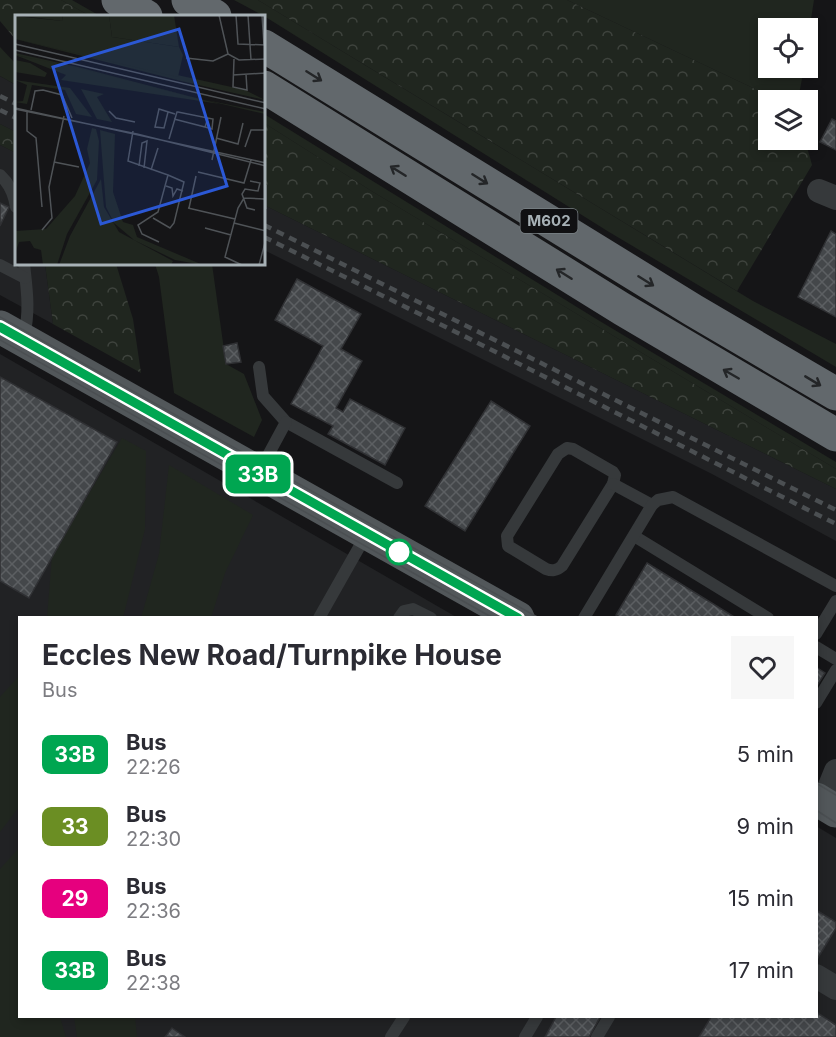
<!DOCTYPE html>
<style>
:root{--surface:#fff;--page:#f7f7f7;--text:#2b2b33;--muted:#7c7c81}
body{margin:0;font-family:Inter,sans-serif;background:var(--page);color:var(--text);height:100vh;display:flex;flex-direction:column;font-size:22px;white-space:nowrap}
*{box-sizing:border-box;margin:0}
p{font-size:20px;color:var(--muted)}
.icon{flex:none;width:33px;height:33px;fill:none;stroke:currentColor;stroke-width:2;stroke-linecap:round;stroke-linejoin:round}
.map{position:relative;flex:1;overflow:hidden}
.details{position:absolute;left:18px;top:616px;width:800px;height:402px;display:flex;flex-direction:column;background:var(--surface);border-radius:0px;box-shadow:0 3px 9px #0003}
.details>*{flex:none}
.badge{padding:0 12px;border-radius:9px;font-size:21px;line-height:39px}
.controls{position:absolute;left:758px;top:18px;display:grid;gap:12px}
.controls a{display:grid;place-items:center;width:60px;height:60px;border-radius:0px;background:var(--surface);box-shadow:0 3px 9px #0003;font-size:30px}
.map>.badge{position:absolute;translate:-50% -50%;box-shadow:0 0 0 3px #fff}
.round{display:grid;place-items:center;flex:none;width:63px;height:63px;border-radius:0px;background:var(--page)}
.head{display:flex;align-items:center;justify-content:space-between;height:102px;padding:0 24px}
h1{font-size:28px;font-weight:700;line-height:45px}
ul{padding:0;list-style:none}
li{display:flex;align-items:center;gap:18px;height:72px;padding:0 24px}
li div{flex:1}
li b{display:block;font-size:22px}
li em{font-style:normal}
li .badge{min-width:66px;font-weight:700;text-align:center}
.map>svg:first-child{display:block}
</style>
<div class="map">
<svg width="836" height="1037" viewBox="0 0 836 1037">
<defs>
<pattern id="forest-crowns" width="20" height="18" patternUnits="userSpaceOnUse" patternTransform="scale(1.5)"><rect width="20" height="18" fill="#20261f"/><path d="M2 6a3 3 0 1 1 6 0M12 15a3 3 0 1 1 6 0" fill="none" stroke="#3e433d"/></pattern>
<pattern id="building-cross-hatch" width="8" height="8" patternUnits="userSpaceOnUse" patternTransform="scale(1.5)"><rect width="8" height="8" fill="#44474a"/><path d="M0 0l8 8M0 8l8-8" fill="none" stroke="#5c5f62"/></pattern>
</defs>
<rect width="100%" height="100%" fill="#151517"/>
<g fill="#212224">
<polygon points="0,76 16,85 16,132 0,124"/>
<polygon points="0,145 16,153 16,264 45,264 53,324 0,295"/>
<polygon points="264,205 836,489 836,541 712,474 264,250"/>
<polygon points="0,354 458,618 20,618 20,1017 816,1017 816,826 836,838 836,1037 0,1037"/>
</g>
<g fill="#20261f">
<polygon points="61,0 72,0 100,16 90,16"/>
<polygon points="234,0 258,0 753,301 836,344 836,367 609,232 264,16"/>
<polygon points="567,0 814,0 807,45 807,28 768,28 768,68 804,68 798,100 778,100"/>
<polygon points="0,47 16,64 16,85 0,76"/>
<polygon points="264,114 598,320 836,462 836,469 373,192 264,123"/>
<polygon points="155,264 212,264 226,364 244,374 262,420 254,437 174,393 159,277"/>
<polygon points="122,438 146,451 145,529 123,618 47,618 52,556"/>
<polygon points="169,465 253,515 225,573 211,618 141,618 159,554"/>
<polygon points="19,676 19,807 0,832 0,697"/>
<polygon points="19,848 20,1017 60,1017 66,1037 0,1037 0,869"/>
<polygon points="74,1017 135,1017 137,1037 77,1037"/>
</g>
<g fill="url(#forest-crowns)">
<polygon points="0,0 61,0 90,16 16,16 16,40 0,21"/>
<polygon points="258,0 567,0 778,100 768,100 768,140 805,140 812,165 737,291"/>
<polygon points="264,123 373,192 836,469 836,489 264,205"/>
<polygon points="0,124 16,132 16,153 0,145"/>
<polygon points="45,264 116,264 133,319 141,373 53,324"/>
</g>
<g fill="url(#building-cross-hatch)" stroke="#2f3033" stroke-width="1.5">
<polygon points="832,119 836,121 836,150 820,142"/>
<polygon points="0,203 9,207 0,226"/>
<polygon points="831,231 836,234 836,317 798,297"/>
<polygon points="297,279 361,314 341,349 362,361 336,408 343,412 350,399 405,428 385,465 328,434 333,426 291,404 323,346 275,320"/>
<polygon points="237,343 241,362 226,364 223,346"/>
<polygon points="0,377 117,442 29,598 0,581"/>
<polygon points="491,401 530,426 465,531 425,506"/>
<polygon points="647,563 736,618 621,618 616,615"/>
<polygon points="816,667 825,673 816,687"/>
<polygon points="816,910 836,922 836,928 816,961"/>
<polygon points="816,1012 836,1025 836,1037 699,1037 711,1017 816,1017"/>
<polygon points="556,1017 600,1017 589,1037 545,1037"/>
<polygon points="172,1028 185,1037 165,1037"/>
</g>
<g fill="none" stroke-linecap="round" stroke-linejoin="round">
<g stroke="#36393b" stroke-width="12">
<path d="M 0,175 C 10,184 14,194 16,207"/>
<path d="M 24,264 C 27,291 30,310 24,337"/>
<polyline points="0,265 25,278"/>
<polyline points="259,367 263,396 286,422 397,483"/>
<path d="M 567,448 L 573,449 L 613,472 L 615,475 L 613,484 L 562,566 C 556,571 552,571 546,569 L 508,546 L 507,536 L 558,454 Z"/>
<polyline points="259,472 286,422"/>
<polyline points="613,484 652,505"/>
<polyline points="634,536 768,618"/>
<polyline points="319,618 366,535"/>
<polyline points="399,618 404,611 413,609 431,618"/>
<polyline points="584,618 652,505 658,500 673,497 836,586"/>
<polyline points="816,634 836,601"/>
<polyline points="816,647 836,659"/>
<polyline points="816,703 836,670"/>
<polyline points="391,1037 404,1017"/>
<polyline points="525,1037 537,1017"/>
<polyline points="597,1037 609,1017"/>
</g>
<g stroke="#36393b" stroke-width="24">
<polyline points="819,191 836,198"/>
<polyline points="823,803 836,771"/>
<polyline points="816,976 836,988"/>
</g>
<g stroke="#52575a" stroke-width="33">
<polyline points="0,327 518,618"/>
<polyline points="816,799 836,811"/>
</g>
<g stroke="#62686c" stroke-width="33">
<polyline points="118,0 146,16"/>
<polyline points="188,0 215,16"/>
<polyline points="264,46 693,310 836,394"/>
<polyline points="264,87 622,309 836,435"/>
</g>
<g stroke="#4b4f52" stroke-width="1.5">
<polyline points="0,317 539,618"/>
<polyline points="0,340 493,618"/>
<polyline points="816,783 836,795"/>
<polyline points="816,810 836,823"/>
</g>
<g stroke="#4b4f52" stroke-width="4.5" stroke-dasharray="8 6" stroke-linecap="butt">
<polyline points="0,96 16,104"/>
<polyline points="0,110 16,118"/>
<polyline points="264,225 836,510"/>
<polyline points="264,237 464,336 836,524"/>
</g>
</g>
<defs><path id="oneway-shaft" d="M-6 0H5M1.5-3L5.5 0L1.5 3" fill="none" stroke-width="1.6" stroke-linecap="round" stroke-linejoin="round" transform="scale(1.5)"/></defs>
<g stroke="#242628">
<use href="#oneway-shaft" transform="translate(314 76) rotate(32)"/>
<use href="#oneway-shaft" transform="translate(398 171) rotate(-148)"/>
<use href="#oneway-shaft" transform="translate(480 179) rotate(32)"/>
<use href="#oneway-shaft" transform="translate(564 274) rotate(-148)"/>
<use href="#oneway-shaft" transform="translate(646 281) rotate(32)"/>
<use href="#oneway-shaft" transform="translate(731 374) rotate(-150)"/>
<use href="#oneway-shaft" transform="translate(813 381) rotate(31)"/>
</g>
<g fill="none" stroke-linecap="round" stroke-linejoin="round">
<g stroke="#fff" stroke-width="14">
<polyline id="line" points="0,327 518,618"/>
</g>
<use href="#line" stroke="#00a651" stroke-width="9"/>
</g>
<circle fill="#fff" stroke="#00a651" stroke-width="3" cx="399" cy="552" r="12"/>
<g text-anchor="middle" stroke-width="5" stroke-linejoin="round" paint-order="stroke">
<rect fill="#101012" stroke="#7a8185" stroke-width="1.5" x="520.5" y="209" width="57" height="24" rx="4.5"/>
<g font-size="15" font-weight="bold" fill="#a7b1b6">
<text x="549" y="226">M602</text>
</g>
</g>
<g transform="translate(15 15)">
<rect width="250" height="250" fill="#151517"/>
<path d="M 0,0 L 48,0 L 47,6 ZM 94,0 L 159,0 L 164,32 L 97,22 ZM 0,24 L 230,75 L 250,85 L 166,66 ZM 0,38 L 63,52 L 181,83 L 250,97 L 250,99 L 0,40 ZM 66,74 L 89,79 L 82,82 L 97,107 L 82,104 ZM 77,113 L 81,114 L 84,126 L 82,165 L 52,219 L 42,250 L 28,250 L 26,235 L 19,233 L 15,226 L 4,227 L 0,239 L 0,216 L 31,214 L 60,181 L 75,148 L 72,134 ZM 85,115 L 100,119 L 98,177 L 108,207 L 118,210 L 122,222 L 188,250 L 160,245 L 119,225 L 99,208 L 91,192 ZM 86,164 L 89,192 L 104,217 L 158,246 L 156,250 L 44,250 L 55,221 Z" fill="#20261f"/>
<path d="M 48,0 L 94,0 L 97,22 L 164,32 L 168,40 L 163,62 L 0,24 L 0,1 L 47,6 ZM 0,40 L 63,53 L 205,89 L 46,65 L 51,60 ZM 0,45 L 15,48 L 32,58 L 30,62 L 0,57 ZM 0,65 L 55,73 L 77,102 L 61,99 L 50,75 L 17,70 L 12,89 L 0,87 L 8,86 L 12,70 Z" fill="#20261f"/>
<path fill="none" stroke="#4f5357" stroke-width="1.5" d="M 204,0 L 213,39 L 224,45 L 251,44M 221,0 L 223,29 L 251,30M 233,0 L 236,45M 247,0 L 249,30M 0,29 L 251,88M 0,35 L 251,94M 171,43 L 198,46 L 213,39M 219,44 L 218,72 L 232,75 L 231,59M 218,60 L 251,58M 0,93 L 251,148M 0,94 L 122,119 L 251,151M 12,95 L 12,116 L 21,123 L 27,192M 16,95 L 20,76 L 28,75 L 47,80 L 57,103M 94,96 L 101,103 L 120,107M 153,97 L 149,113 L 140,112 L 144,94 L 160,99M 159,104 L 190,112M 118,116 L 113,146 L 153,160 L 143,197 L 123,210 L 127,219 L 144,227M 201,123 L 223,129 L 228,108M 154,124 L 162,97 L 163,97 L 198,104 L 197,114 L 190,112 L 193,103M 230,132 L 236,115 L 251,115M 197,145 L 206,102M 39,147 L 64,152M 124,151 L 127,128 L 132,126 L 129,153M 136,155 L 143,133M 183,157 L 229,168 L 236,145M 235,166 L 245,168 L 243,176 L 230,174 L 227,179 L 232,193 L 240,195M 251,170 L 251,194M 151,171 L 157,173 L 158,181 L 162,174 L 168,176M 173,193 L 220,204M 174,193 L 181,161M 138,203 L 155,213 L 159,208 L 169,167 L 153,160M 219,208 L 251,216M 190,213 L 216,220M 27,215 L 37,203 L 34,172 L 49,101M 227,250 L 210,242 L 223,193 L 229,183 L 249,184M 244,250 L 251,224"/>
<path fill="#2b58d5" fill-opacity="0.15" stroke="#2b58d5" stroke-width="3" d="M 164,14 L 212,171 L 86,209 L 38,52 Z"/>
<rect width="250" height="250" fill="none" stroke="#a7b1b6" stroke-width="3"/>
</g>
</svg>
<div class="controls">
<a><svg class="icon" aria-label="locate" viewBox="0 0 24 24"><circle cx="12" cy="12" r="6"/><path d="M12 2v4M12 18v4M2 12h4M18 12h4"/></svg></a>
<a><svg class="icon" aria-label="layers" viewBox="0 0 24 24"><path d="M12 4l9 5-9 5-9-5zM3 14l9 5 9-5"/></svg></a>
</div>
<b class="badge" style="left:258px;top:474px;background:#00a651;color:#fff">33B</b>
<section class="details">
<div class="head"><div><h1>Eccles New Road/Turnpike House</h1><p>Bus</p></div><a class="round"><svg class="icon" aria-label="heart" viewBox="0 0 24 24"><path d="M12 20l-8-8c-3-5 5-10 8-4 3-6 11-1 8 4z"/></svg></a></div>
<ul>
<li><span class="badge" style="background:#00a651;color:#fff">33B</span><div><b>Bus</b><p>22:26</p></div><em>5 min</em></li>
<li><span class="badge" style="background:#6b8e23;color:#fff">33</span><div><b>Bus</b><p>22:30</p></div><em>9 min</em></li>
<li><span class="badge" style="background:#e6007e;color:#fff">29</span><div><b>Bus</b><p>22:36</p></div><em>15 min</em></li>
<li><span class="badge" style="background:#00a651;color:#fff">33B</span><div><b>Bus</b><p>22:38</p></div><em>17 min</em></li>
</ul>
</section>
</div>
